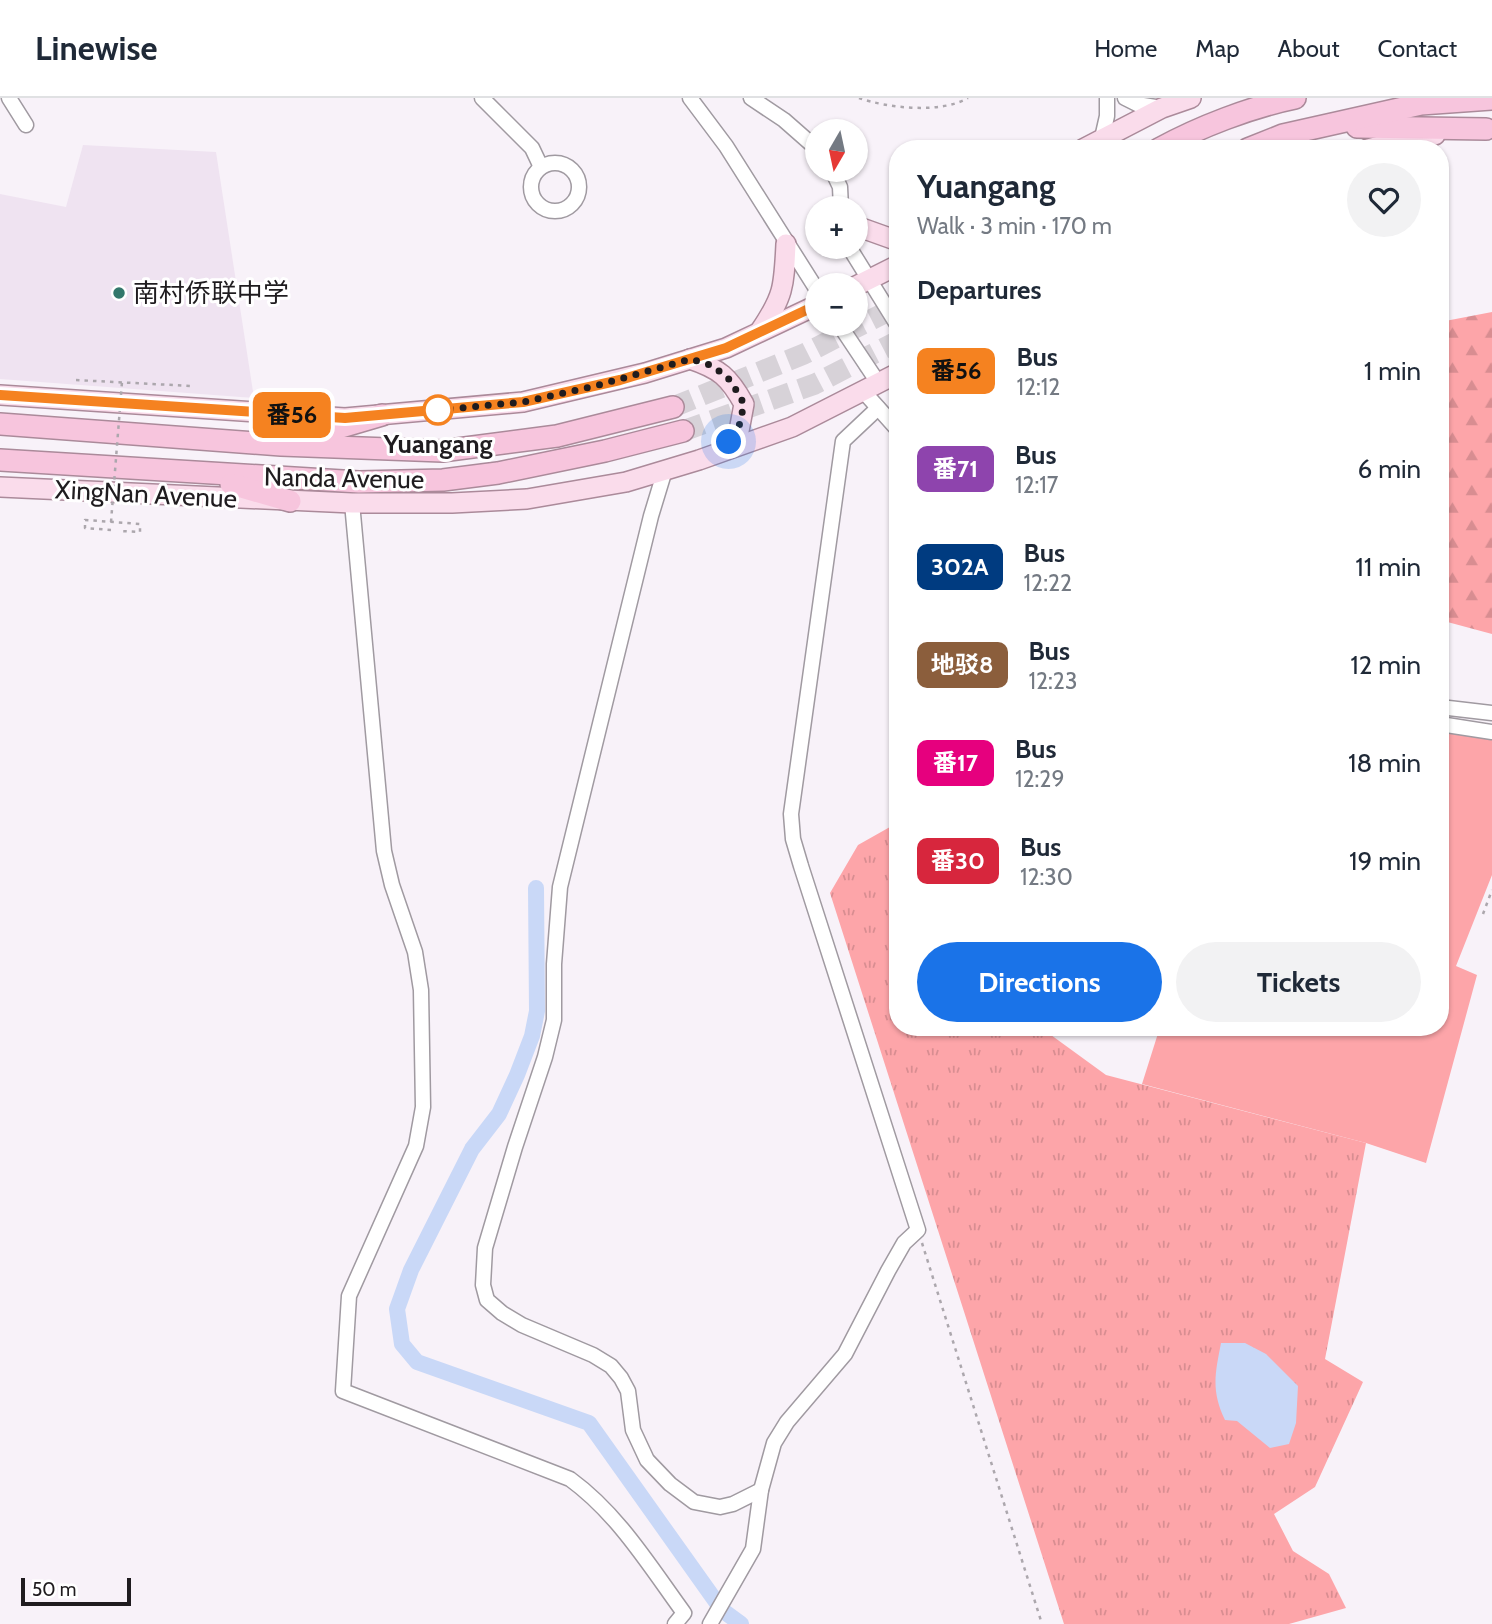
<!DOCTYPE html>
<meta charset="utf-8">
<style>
:root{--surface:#fff;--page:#f2f2f3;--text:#1f2937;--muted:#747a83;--line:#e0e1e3;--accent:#1a73e8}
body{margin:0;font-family:Cabin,"Noto Sans SC",sans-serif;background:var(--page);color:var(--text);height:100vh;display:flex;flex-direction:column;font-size:26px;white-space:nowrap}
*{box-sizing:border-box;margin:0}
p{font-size:23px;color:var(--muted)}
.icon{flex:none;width:38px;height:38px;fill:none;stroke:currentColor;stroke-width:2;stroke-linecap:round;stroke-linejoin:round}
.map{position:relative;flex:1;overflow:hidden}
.panel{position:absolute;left:889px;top:42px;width:560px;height:896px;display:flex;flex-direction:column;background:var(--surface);border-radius:28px;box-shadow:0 2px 5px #0004}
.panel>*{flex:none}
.badge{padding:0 14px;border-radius:10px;font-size:24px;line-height:46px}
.needle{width:46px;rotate:189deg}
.buttons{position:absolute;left:805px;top:21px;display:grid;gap:14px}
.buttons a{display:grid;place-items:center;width:63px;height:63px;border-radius:50%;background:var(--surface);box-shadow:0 2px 5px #0004;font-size:35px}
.scale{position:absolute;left:21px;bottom:18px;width:110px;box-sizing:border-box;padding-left:7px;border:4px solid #1f1c1f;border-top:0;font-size:19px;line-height:24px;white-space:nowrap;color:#1f1c1f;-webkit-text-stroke:5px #fff;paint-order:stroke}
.you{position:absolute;width:35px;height:35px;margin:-18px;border:5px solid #fff;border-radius:50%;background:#1a73e8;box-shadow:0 0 0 10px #1a73e833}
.map>.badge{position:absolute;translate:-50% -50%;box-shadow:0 0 0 4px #fff}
h2{padding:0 28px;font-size:26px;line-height:63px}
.round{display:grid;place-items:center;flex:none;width:74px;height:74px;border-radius:37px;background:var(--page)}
.summary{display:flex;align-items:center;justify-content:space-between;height:119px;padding:0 28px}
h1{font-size:33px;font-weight:700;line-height:52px}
.button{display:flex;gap:14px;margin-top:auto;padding:14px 28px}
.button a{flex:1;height:80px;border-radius:42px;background:var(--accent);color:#fff;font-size:28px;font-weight:700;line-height:80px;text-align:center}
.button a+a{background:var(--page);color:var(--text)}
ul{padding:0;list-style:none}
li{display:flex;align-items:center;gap:21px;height:98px;padding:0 28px}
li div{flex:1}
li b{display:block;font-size:26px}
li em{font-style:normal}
li .badge{min-width:77px;font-weight:700;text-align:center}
header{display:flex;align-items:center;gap:42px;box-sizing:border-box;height:98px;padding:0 35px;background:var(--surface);border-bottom:2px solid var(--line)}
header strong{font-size:33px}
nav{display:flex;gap:38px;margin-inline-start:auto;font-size:24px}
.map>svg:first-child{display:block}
</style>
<header>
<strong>Linewise</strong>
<nav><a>Home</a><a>Map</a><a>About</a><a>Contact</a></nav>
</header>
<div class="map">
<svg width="1492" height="1526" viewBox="0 0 1492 1526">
<defs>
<pattern id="grass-tufts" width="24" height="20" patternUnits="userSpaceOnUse" patternTransform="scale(1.75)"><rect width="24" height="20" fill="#fda5a9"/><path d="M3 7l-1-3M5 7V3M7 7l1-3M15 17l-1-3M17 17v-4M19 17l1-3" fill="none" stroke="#d88d91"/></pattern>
<pattern id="forest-firs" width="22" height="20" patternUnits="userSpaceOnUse" patternTransform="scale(1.75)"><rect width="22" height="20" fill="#fda5a9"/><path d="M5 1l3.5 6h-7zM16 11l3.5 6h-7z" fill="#d88d91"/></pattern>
</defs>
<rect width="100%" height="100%" fill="#f8f2f9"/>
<polygon fill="#efe3f1" points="83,47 216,54 254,300 0,281 0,96 66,109"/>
<polygon fill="url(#grass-tufts)" points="897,725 898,800 891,819 898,827 898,929 1040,929 1106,977 1366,1045 1325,1261 1363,1284 1315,1389 1274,1416 1293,1453 1329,1476 1346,1510 1289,1526 1064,1526 830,795 858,747"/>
<polygon fill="url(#forest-firs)" points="1492,214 1492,536 1440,522 1440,224"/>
<polygon fill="#fda5a9" points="1440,632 1492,640 1492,777 1456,868 1477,877 1426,1065 1366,1045 1142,986 1160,929 1440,929"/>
<path fill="#c9d8f7" d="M 1221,1245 L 1245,1245 L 1266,1256 L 1298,1288 L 1296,1325 L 1289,1346 L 1270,1350 L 1237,1323 L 1225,1322 C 1211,1293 1215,1276 1221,1245 Z"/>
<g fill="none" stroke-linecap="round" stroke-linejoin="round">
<polyline stroke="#c9d8f7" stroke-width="16" points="536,790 537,913 532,938 517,977 499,1016 472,1051 411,1172 397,1211 402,1246 417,1264 589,1325 722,1512 741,1526"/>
<g stroke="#d7d2d8" stroke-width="21" stroke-dasharray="21 10" stroke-linecap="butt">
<polyline points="673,309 804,256 898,208"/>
<polyline points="683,333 815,286 898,243"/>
</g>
<g stroke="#a09aa1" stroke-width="17">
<g id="minor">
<polyline points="9,0 26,27"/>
<polyline points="482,0 532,50 541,69"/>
<polyline points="690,0 726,48 817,192"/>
<polyline points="751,0 784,22 817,51"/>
<polyline points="1125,0 1137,6 1162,10"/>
<polyline points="1102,40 1107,18 1107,0"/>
<circle cx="555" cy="89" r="24"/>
<polyline points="832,72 840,89 841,110"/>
<polyline points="849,149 898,228"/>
<polyline points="839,226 879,286"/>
<polyline points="864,294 898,332"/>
<polyline points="665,372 651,418 560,789 554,866 554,922 545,959 515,1049 485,1150 483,1187 487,1202 502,1215 522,1227 593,1257 611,1268 621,1280 628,1293 633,1332 647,1362 670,1386 694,1404 720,1409 733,1406 761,1392"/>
<path d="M 352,405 L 384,753 L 392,787 L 415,854 L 421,892 L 423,1009 L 416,1048 L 349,1198 L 343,1293 L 570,1381 C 618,1416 649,1467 684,1515 L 675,1526"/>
<polyline points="1440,609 1492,615"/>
<polyline points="1440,626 1492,634"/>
<polyline points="710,1526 753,1451 761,1392 774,1345 787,1324 845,1256 888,1173 904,1145 918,1132 801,768 793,741 791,716 843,343 878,310"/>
</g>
</g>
<g stroke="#ab8a9a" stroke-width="22">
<g id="major">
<polyline points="1083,51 1162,10 1191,0"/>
<polyline points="1368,51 1415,39 1435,37"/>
<polyline points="856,128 898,143"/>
<polyline points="856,188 898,167"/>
<path d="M 760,233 C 784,198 784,188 786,146"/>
<path d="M 690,261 C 720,271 729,279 744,306 L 739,333 L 722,351"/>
<polyline points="0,297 345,320 523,304 645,275 726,250 817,207"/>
<polyline points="0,389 352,405 452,405 527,401 626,384 699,362 792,329 898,275"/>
</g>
</g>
<g stroke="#ab8a9a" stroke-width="24">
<g id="highway">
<polyline points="1357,29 1486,31"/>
<path d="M 1159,51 C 1199,29 1251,9 1295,0"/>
<polyline points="1248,51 1283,37 1421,6 1492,1"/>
<polyline points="0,326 281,347 442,353 557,338 673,309"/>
<polyline points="297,342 382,317"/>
<polyline points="0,362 359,384 443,382 498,375 605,353 683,333"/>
<polyline points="231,386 290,403"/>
</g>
</g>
<g stroke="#aca7ad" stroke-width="2.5" stroke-dasharray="3.5 5" stroke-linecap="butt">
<path d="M 859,0 C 887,10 941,16 968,0"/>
<polyline points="76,282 191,288"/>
<polyline points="111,432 85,430 85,422 140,426 140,434 120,433"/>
<polyline points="1483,816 1492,792"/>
<polyline points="922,1145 1042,1526"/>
</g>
<use href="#minor" stroke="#fff" stroke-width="14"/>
<use href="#major" stroke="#fadceb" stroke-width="19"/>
<use href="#highway" stroke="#f7c5dd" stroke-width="21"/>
<polyline stroke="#aca7ad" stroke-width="2.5" stroke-dasharray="3.5 5" stroke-linecap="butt" points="111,424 122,284"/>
</g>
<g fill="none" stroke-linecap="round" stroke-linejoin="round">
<g stroke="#fff" stroke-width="16">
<polyline id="line" points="0,297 345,320 523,304 620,282 726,250 817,207"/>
</g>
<use href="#line" stroke="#f58220" stroke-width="10"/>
<polyline stroke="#1f1c1f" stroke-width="7" stroke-dasharray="0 12.6" points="438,312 523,304 595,288 691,261 713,268 731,283 744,306 738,333 729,344"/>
</g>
<circle fill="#32776b" stroke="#fff" stroke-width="2.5" cx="119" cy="195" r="7"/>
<circle fill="#fff" stroke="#f58220" stroke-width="3.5" cx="438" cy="312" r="14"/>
<g text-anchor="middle" stroke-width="6" stroke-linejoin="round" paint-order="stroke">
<g font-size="26" fill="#1f1c1f" stroke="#fff" text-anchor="start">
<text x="133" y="204">南村侨联中学</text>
</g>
<g font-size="26" font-weight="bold" fill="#1f1c1f" stroke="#fff">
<text x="438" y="355">Yuangang</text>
</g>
<g font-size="26" fill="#1f1c1f" stroke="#fff">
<text transform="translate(344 380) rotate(1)" y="9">Nanda Avenue</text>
<text transform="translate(146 396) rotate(3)" y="9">XingNan Avenue</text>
</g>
</g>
</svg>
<div class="buttons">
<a><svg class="needle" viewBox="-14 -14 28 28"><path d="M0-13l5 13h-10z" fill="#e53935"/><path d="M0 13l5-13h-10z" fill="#747a83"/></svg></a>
<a>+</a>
<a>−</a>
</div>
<div class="scale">50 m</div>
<div class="you" style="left:729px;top:344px"></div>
<b class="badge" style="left:292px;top:317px;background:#f58220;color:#111">番56</b>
<section class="panel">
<div class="summary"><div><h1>Yuangang</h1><p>Walk · 3 min · 170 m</p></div><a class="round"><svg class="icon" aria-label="heart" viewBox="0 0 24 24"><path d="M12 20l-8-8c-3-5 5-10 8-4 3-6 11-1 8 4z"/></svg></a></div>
<h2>Departures</h2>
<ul>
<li><span class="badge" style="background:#f58220;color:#111">番56</span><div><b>Bus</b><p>12:12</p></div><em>1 min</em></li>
<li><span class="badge" style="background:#8e44ad;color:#fff">番71</span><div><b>Bus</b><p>12:17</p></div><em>6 min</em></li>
<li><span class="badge" style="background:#003b80;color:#fff">302A</span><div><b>Bus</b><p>12:22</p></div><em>11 min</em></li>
<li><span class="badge" style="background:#8b5e3c;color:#fff">地驳8</span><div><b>Bus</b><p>12:23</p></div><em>12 min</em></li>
<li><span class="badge" style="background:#e6007e;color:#fff">番17</span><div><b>Bus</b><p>12:29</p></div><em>18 min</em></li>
<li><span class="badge" style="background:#d7263d;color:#fff">番30</span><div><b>Bus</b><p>12:30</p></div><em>19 min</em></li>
</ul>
<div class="button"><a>Directions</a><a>Tickets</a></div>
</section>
</div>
